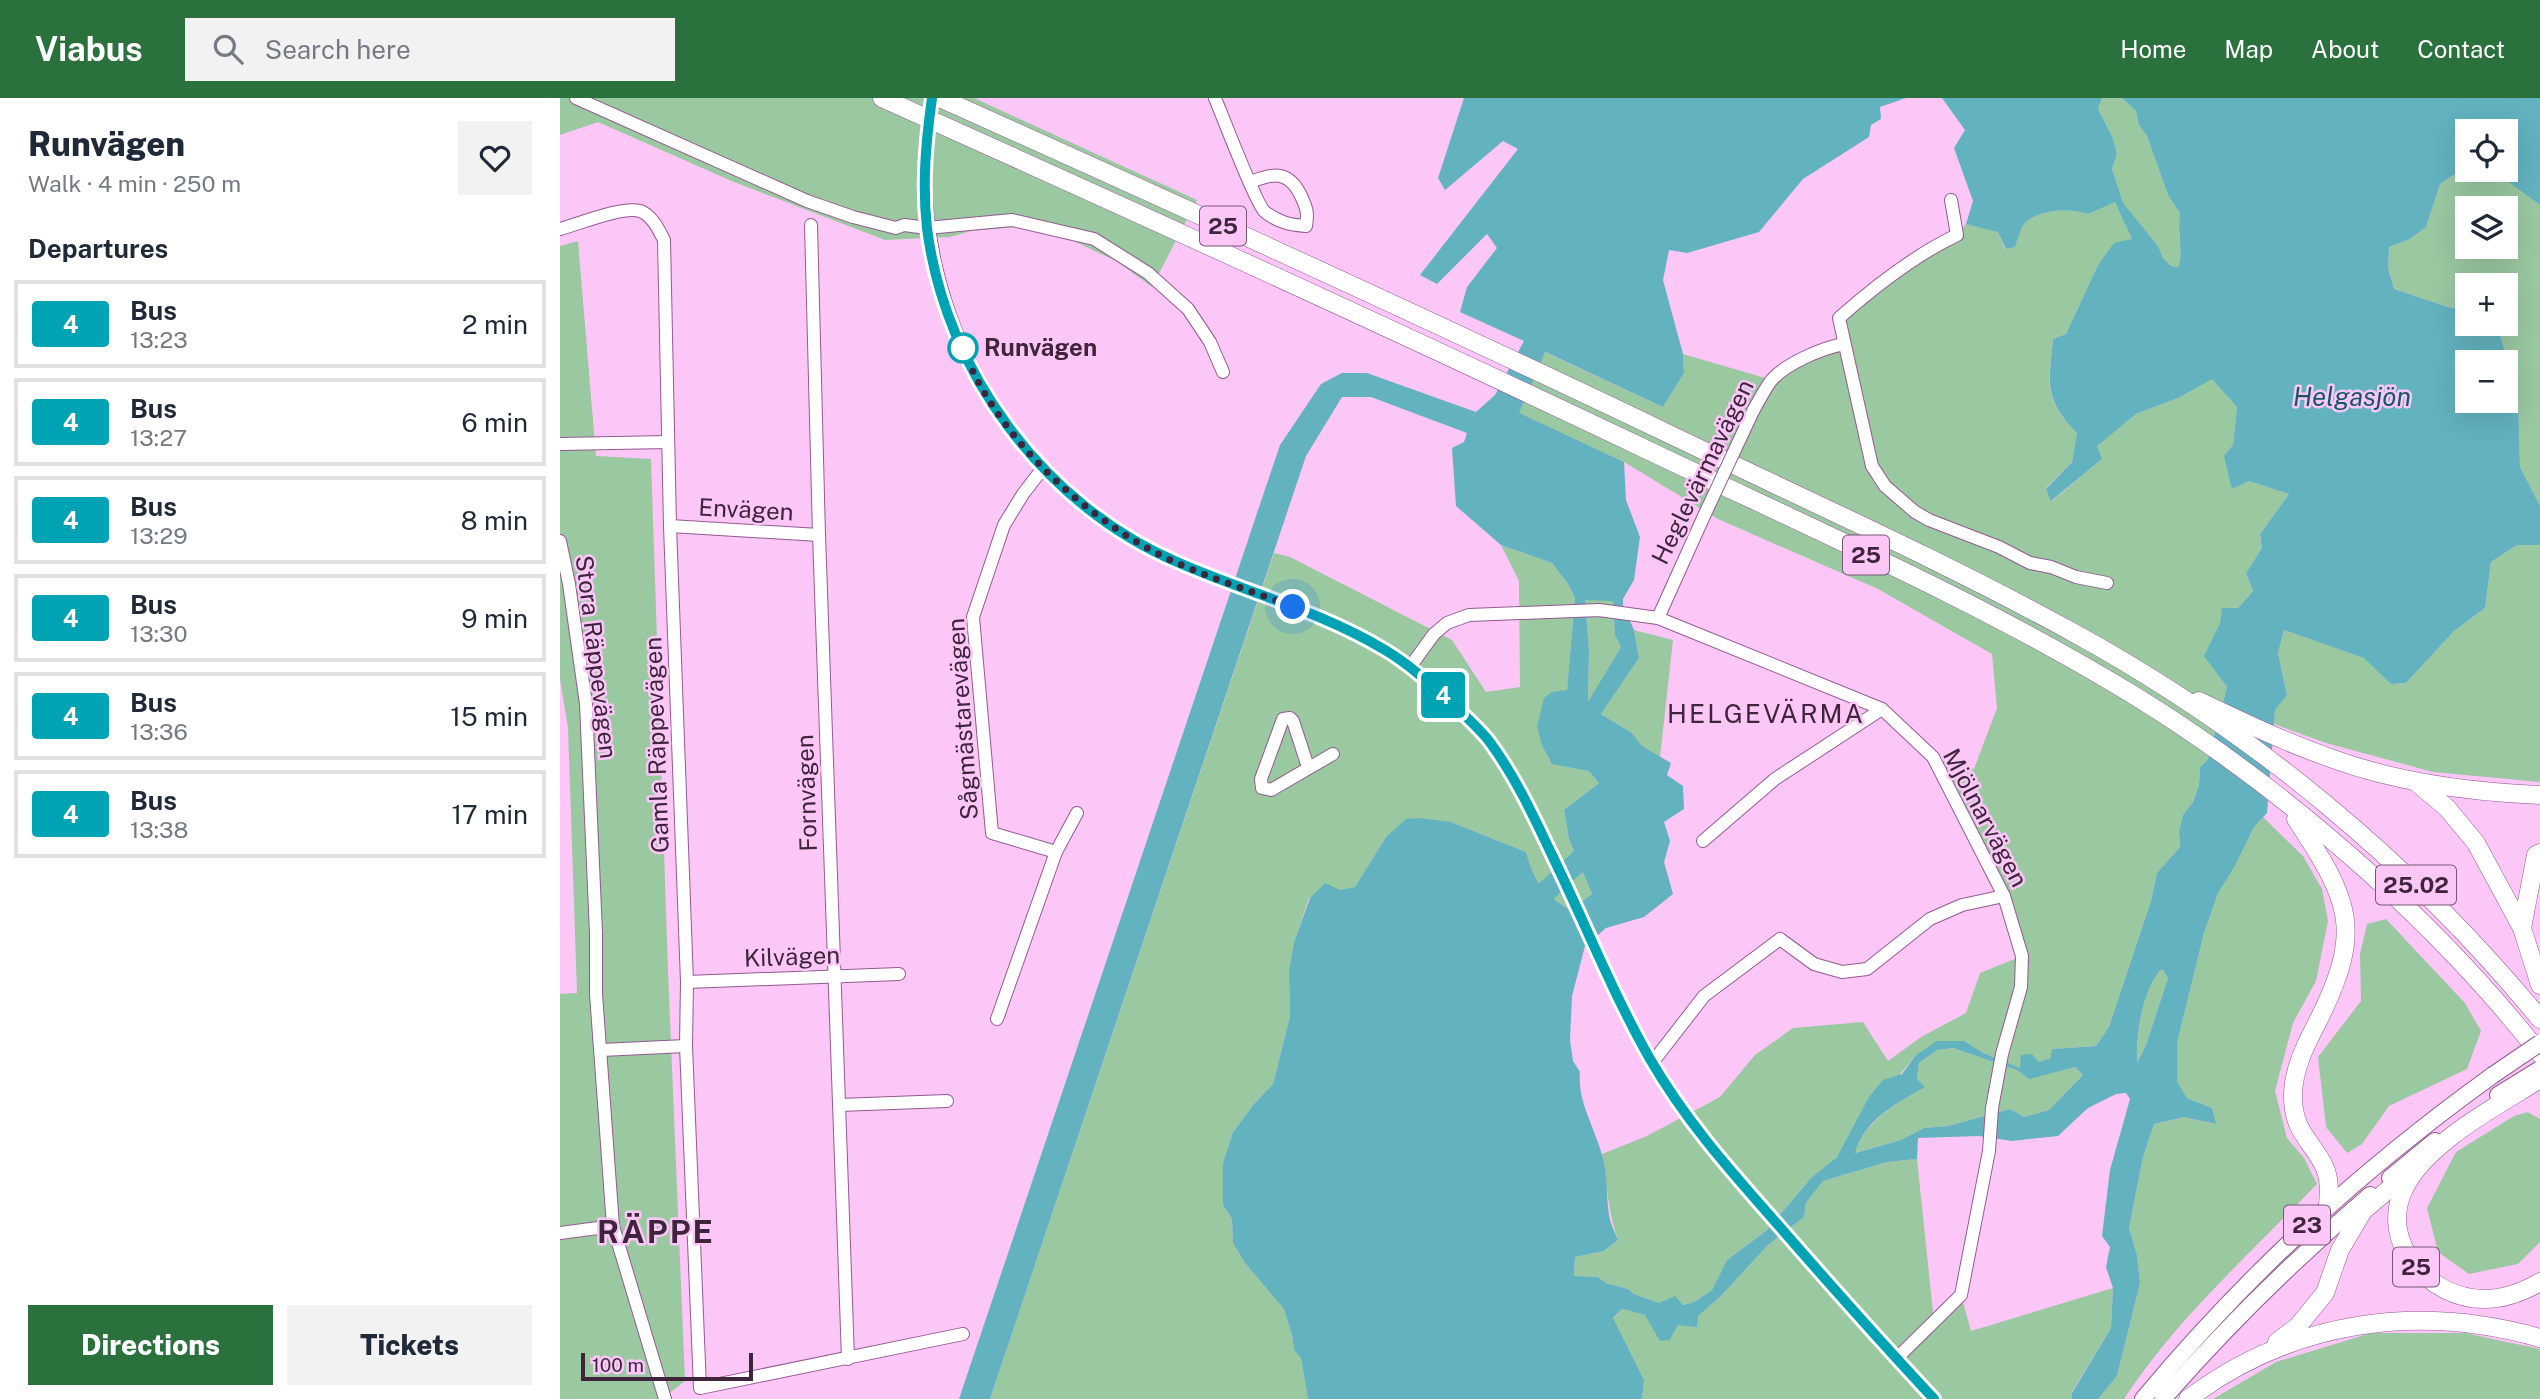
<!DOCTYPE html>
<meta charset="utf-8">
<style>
:root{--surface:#fff;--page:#f2f2f3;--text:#1f2937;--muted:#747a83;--line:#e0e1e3;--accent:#2b713d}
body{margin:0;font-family:"Public Sans",sans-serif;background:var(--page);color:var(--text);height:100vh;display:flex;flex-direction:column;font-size:26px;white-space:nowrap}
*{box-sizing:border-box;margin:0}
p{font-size:23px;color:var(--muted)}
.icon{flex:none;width:38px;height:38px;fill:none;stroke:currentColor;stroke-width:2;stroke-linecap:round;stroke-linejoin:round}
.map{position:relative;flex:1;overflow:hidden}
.sheet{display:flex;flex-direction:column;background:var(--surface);width:560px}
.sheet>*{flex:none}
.badge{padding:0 14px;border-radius:5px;font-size:24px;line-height:46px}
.tools{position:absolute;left:1895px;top:21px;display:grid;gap:14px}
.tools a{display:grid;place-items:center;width:63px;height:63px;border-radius:0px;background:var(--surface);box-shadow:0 7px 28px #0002;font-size:35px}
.scale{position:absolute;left:21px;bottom:18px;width:172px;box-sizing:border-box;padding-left:7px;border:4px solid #3e253c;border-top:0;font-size:19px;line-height:24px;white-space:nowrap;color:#3e253c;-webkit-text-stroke:5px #fcc7f7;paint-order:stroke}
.you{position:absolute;width:35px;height:35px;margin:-18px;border:5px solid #fff;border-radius:50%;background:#1a73e8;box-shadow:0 0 0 10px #1a73e833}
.map>.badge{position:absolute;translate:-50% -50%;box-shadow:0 0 0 4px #fff}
h2{padding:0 28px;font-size:26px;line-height:63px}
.round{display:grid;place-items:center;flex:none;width:74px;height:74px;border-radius:0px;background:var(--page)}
.summary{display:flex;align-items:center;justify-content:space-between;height:119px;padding:0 28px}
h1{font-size:33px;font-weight:800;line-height:52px}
.primary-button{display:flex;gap:14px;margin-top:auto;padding:14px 28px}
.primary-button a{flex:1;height:80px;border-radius:0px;background:var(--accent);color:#fff;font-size:28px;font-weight:800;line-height:80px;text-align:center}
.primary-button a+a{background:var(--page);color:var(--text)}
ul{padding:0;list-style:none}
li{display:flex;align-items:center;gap:21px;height:88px;margin:0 14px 10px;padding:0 14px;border:4px solid var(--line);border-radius:0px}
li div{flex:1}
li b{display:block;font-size:26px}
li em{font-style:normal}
li .badge{min-width:77px;font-weight:700;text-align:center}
header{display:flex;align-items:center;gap:42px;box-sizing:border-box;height:98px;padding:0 35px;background:var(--accent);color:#fff}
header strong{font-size:33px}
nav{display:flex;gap:38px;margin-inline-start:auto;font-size:24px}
.search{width:490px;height:63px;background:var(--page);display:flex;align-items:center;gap:18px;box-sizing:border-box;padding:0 24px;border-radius:0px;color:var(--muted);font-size:26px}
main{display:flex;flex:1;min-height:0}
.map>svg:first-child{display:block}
</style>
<header>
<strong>Viabus</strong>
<div class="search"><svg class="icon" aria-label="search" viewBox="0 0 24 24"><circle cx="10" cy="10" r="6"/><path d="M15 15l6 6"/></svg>Search here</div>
<nav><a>Home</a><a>Map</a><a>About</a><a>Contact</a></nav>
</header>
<main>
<section class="sheet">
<div class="summary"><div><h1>Runvägen</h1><p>Walk · 4 min · 250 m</p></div><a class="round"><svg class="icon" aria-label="heart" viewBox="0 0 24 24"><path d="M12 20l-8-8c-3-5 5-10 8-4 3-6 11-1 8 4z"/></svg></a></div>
<h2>Departures</h2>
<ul>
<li><span class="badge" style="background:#00a3b4;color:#fff">4</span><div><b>Bus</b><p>13:23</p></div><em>2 min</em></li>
<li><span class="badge" style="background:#00a3b4;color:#fff">4</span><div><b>Bus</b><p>13:27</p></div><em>6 min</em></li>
<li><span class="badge" style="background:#00a3b4;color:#fff">4</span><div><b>Bus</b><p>13:29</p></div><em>8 min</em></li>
<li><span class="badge" style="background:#00a3b4;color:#fff">4</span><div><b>Bus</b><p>13:30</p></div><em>9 min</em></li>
<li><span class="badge" style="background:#00a3b4;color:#fff">4</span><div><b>Bus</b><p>13:36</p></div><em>15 min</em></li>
<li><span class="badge" style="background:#00a3b4;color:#fff">4</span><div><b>Bus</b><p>13:38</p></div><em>17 min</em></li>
</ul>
<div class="primary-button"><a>Directions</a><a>Tickets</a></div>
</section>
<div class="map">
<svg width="1980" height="1301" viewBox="0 0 1980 1301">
<rect width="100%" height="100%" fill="#fcc7f7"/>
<g fill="#9ac8a1" fill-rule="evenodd">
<polygon points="0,0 414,0 637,102 592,189 556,163 505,139 457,129 411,133 390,139 325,142 174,84 38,24 0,37"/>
<path d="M 1542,0 L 1562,0 L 1576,13 L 1579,27 L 1587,38 L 1608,97 L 1620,115 C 1617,134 1622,150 1620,169 L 1611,168 L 1603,160 L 1598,148 L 1563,106 L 1552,71 L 1557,56 L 1552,38 L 1538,11 Z"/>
<path d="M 1906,38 L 1908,72 L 1938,72 L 1940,77 L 1980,107 L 1980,408 L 1960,369 L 1958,299 L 1937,226 L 1946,226 L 1946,187 L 1908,187 L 1907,212 L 1888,209 L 1834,191 L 1828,170 L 1829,149 L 1850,141 L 1866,129 L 1880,86 L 1901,72 ZM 1908,110 L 1946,110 L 1946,149 L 1908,149 Z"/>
<path d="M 1555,103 L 1572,141 L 1538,167 L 1506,236 L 1493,241 C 1489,285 1482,301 1517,335 L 1512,364 L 1486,390 L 1492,403 L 1542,361 L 1536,348 L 1576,316 L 1618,300 L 1652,280 L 1677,309 L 1673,347 L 1673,390 L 1689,383 L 1729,396 L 1700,436 L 1702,450 L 1686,475 L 1693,493 L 1678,510 L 1662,511 L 1660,525 L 1645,558 L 1667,589 L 1648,661 L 1640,669 L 1639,687 L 1633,704 L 1623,717 L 1619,733 L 1620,749 L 1597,775 L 1591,803 L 1549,929 L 1536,948 L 1492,951 L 1490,962 L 1461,971 L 1423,955 L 1404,944 L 1355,958 L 1291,1036 L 1277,1059 L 1252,1079 L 1206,1133 L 1167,1162 L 1152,1192 L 1134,1204 L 1122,1207 L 1099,1205 L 1074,1196 L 1068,1191 L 1046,1185 L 1038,1179 L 1014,1178 L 1015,1159 L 1044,1153 L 1058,1142 C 1048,1114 1047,1086 1042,1056 L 1087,1038 L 1160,999 L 1195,957 L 1233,930 L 1303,924 L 1328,963 L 1361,939 L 1406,915 L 1420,875 L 1462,858 L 1444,798 L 1373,659 L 1414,671 L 1437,610 L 1432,556 L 1318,491 L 1158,421 L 1064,364 L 958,315 L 984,254 L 1103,309 L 1124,275 L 1123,256 L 1212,282 L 1283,246 L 1279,220 L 1397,137 L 1406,126 L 1438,133 L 1445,151 L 1455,149 C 1458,141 1461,128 1467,123 C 1482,111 1511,110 1528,116 Z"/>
<polygon points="18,143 36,358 91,361 108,873 125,1283 102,1301 0,1301 0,896 17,895 8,630 0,581 0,148"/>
<path d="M 941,447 L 992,465 L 1008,486 L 1015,500 L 1007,593 L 993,594 L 1016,670 L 1029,673 L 1039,685 L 1004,712 L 1009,741 L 1032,796 L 1010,812 C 981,793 976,787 966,754 L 891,724 L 826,739 L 795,789 L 749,800 L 734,844 L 729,872 L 730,918 L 713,986 L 694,1006 L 673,1034 L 663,1065 L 663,1107 L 672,1121 L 673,1145 L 685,1165 L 724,1211 L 732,1237 L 734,1252 L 741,1260 L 748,1301 L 430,1301 L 714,455 L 730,459 L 892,542 L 926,594 L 960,589 L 959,483 Z"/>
<polygon points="1957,447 1980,447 1980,684 1873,674 1766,645 1714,626 1715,612 1727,596 1718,555 1724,532 1805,560 1831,586 1846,585 1894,533 1925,510 1931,464"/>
<polygon points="1025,502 1053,502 1055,537 1061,549 1028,605 1029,552"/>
<polygon points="1074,532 1113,542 1100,659 1082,648 1072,635 1041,616 1079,560"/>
<path d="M 1703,719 L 1743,758 L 1762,791 L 1768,823 L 1756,883 L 1733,925 L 1715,993 L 1727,1040 L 1744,1060 L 1757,1086 C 1690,1156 1617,1220 1564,1301 L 1538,1301 L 1557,1278 L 1580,1185 L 1577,1157 L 1569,1130 L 1583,1059 L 1594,1026 L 1624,1019 L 1655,1026 L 1652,1010 L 1627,1000 L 1617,983 L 1617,945 L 1644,835 L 1658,794 L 1675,768 L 1694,729 Z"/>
<polygon points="1826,821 1905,905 1921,933 1907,971 1829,1008 1802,1046 1787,1055 1766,1029 1758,959 1801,903 1800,856 1807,826"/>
<path d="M 1602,871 L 1608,880 L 1586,947 L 1576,967 C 1578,939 1580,890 1602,871 Z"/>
<path d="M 1393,950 L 1457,972 L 1469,980 L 1515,969 L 1523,977 L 1489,1012 L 1464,1019 L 1450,1011 L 1388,1028 L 1364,1030 L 1341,1042 L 1294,1055 C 1306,1022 1336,1006 1364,989 L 1357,981 L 1359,965 L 1377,952 Z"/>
<polygon points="1968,1014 1980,1021 1980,1144 1958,1166 1909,1176 1878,1154 1867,1110 1896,1054 1954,1018"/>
<polygon points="1357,1061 1374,1224 1401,1197 1411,1233 1553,1190 1551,1230 1512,1294 1512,1301 1082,1301 1084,1282 1053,1221 1062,1211 1085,1217 1110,1242 1118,1227 1138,1218 1160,1199 1208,1147 1244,1119 1246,1105 1263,1083 1327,1064"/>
<polygon points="1811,1235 1905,1235 1980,1251 1980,1301 1653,1301 1716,1264"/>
</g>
<path fill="#62b2bf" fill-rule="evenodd" d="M 904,0 L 1346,0 L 1320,9 L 1321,21 L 1311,27 L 1309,39 L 1243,81 L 1199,134 L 1127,155 L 1109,152 L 1103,182 L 1123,256 L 1124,275 L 1103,309 L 985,254 L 959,315 L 1064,364 L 1066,402 L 1080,439 L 1074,482 L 1063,501 L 1063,507 L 1074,532 L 1079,560 L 1041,616 L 1072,635 L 1082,648 L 1111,665 L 1107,677 L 1123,688 L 1124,711 L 1104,724 L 1110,743 L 1104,764 L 1113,796 L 1084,819 L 1046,830 L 1025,848 L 1012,898 L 1010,942 L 1013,963 L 1020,974 C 1017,1003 1035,1030 1042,1057 C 1048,1078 1046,1097 1049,1117 C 1050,1125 1055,1134 1058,1142 L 1044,1153 L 1015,1159 L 1014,1178 L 1038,1179 L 1046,1185 L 1068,1191 L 1074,1196 L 1099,1205 L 1115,1198 L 1123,1207 L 1134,1204 L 1152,1192 L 1167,1162 L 1206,1133 L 1252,1079 L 1277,1059 L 1309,999 L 1323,982 L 1342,976 L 1355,958 L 1377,943 L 1404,943 L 1423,955 L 1460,970 L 1461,957 L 1472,956 L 1478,964 L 1490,961 L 1492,951 L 1536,948 L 1549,929 L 1591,803 L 1597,775 L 1620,749 L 1619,733 L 1623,717 L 1633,704 L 1639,687 L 1640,669 L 1648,661 L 1667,589 L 1644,558 L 1660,525 L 1662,510 L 1678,510 L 1693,493 L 1686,475 L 1702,450 L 1700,436 L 1729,396 L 1689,383 L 1672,391 L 1664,358 L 1673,347 L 1677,309 L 1652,281 L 1618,300 L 1576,316 L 1537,348 L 1542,361 L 1491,403 L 1486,391 L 1512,364 L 1517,335 C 1483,301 1489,285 1493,241 L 1506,236 L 1538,167 L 1554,145 L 1572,141 L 1555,104 L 1528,116 C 1511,110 1482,111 1467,123 C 1461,128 1458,141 1455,149 L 1446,151 L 1438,134 L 1406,126 L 1413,103 L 1394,50 L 1405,32 L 1382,0 L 1542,0 L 1538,11 L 1552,38 L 1557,56 L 1552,71 L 1563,105 L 1598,148 L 1603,160 L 1611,168 L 1619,169 C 1623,151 1617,134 1620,115 L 1608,97 L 1587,38 L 1579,27 L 1576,13 L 1562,0 L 1980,0 L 1980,107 L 1939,77 L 1938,72 L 1946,72 L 1946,33 L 1908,33 L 1901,72 L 1880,86 L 1866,129 L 1850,141 L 1829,149 L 1828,170 L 1834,191 L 1888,209 L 1907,212 L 1908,226 L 1937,226 L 1958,299 L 1960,369 L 1980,408 L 1980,447 L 1957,447 L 1931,464 L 1925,510 L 1894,533 L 1846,585 L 1831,586 L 1804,560 L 1724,532 L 1718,555 L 1727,597 L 1715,612 L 1707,715 L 1694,729 L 1675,768 L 1658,795 L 1644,835 L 1617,945 L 1617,983 L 1627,1000 L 1652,1010 L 1656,1026 L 1624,1019 L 1594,1026 L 1583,1059 L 1569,1130 L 1577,1157 L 1580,1185 L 1557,1278 L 1538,1301 L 1512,1301 L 1512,1295 L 1551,1230 L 1553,1190 L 1546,1169 L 1550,1149 L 1542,1138 L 1550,1072 L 1570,1001 L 1566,995 L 1556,996 L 1528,1010 L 1498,1038 L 1452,1043 L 1419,1038 L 1358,1040 L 1357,1061 L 1327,1064 L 1263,1083 L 1246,1105 L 1244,1119 L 1208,1147 L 1160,1199 L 1138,1218 L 1137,1229 L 1118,1227 L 1110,1242 L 1100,1243 L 1085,1217 L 1062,1211 L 1053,1220 L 1084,1282 L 1082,1301 L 748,1301 L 741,1260 L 734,1252 L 732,1237 L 724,1211 L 685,1165 L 673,1145 L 672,1121 L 663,1107 L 663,1065 L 673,1034 L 694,1006 L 713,986 L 730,918 L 729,872 L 734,844 L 750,800 L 765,785 L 780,792 L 795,789 L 826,739 L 846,721 L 858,720 L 891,724 L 966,754 C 976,787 981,793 1010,812 L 1032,796 L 1009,741 L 1004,712 L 1039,685 L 1029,673 L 992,666 L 982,647 L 977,629 L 984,600 L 992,594 L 1007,592 L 1015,500 L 1008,486 L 992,465 L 941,447 L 896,408 L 892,350 L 904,344 L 907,335 L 811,299 L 782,299 L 746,358 L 430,1301 L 399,1301 L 720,347 L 761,286 L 782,275 L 807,275 L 916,314 L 935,297 L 964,243 L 900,214 L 907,189 L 937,150 L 927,136 L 877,186 L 860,177 L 958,51 L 943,43 L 885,92 L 878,80 ZM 1908,264 L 1946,264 L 1946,303 L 1908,303 ZM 1025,502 L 1053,503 L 1055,537 L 1061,549 L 1028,604 L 1029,552 ZM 1602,871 L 1608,880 L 1586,947 L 1577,965 C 1576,939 1582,889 1602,871 ZM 1393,950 L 1457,972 L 1469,981 L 1515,969 L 1523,977 L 1489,1012 L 1464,1019 L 1450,1011 L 1388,1028 L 1364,1030 L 1341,1042 L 1295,1055 C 1304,1022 1337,1005 1365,989 L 1357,981 L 1359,965 L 1377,952 Z"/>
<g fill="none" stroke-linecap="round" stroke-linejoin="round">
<polyline stroke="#62b2bf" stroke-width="21" points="965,813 1038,745"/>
<polyline stroke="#d6a7d2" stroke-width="12" stroke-dasharray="12 6" stroke-linecap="butt" points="366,42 372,0"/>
<g stroke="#945a91" stroke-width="14">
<g id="minor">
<polyline points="16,0 247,103 293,119 336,130 344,127 367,130 452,122 534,141 588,175 628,211 650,244 663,274"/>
<path d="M 655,0 C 662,17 697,108 705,114 C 718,124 730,127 746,128 C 748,116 747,111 742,100 C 730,73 715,74 691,84"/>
<path d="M 366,42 C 354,218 450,388 612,462 C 681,493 757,512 823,551 C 861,573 896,606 925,639 C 952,670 971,712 988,749 C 1023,820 1052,895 1092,963 C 1126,1023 1171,1072 1216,1124 C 1268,1184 1320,1243 1374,1301"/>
<path d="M 1391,102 L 1397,137 C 1355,157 1314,189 1279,220 L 1312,368 L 1325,388 L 1355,414 L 1369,422 L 1439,449 L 1470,465 L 1491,469 L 1516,479 L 1547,485"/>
<polyline points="251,127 259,437 288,1261"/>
<path d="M 0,131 C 19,126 62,108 80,113 C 92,117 99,132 104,142 L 110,428 L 127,884 L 126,948 L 140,1290 L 403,1236"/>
<path d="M 1193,313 C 1198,304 1204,293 1210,284 C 1224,266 1262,250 1284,246"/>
<polyline points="0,346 108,344"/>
<polyline points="483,370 463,396 444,427 413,519 432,735 496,754"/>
<polyline points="110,428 259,437"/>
<polyline points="0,443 9,486 26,606 36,835 36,896 53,1128 105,1301"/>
<polyline points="1098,520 1144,418"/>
<polyline points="850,569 874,536 887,525 909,517 1039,512 1098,520 1322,611 1373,659 1444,798 1462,858 1461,889 1442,956 1432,1010 1429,1053 1401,1197 1336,1261"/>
<polyline points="748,669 733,623 730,620 723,621 701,681 702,690 711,692 773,656"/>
<polyline points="1143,743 1215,681 1322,611"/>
<polyline points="127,884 339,876"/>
<polyline points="437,921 496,754 517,715"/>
<polyline points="41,952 126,948"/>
<polyline points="1092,965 1144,898 1220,841 1254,866 1282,874 1307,871 1370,821 1402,807 1444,798"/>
<polyline points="279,1007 387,1003"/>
<polyline points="0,1135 53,1128"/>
</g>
</g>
<g stroke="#945a91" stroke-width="18">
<g id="major">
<polyline points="1938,997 1980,971"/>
<polyline points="1830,1080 1875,1043"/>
<path d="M 1583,1301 C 1688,1175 1800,1073 1933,977"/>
<path d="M 1603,1301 C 1667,1228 1736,1160 1810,1097"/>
</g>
</g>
<g stroke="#945a91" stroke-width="19">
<g id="highway">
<path d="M 322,0 C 576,114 829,229 1081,349 C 1246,428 1418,502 1575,598 C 1721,688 1874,820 1980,956"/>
<path d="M 380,0 C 625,110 869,221 1111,337 C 1246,402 1383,463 1514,535 C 1691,632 1852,765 1980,921"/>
<path d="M 1639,603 C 1683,624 1727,645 1773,661 C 1839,685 1910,694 1980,697"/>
<polyline points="1856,684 1887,710 1916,745 1962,830"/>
<path d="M 1736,721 C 1790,803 1804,831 1758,923 C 1746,946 1733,971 1733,998 C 1733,1035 1752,1042 1765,1070 C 1770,1082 1769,1095 1768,1107"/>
<polyline points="1980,755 1976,757 1962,830 1980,887"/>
<path d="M 1980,981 C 1937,1008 1866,1045 1844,1091 C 1818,1145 1870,1201 1924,1201 C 1945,1201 1963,1194 1980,1184"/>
<polyline points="1717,1244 1738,1228 1765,1195 1780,1152 1803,1113 1849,1074"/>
<path d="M 1628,1301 C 1731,1223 1856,1205 1980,1240"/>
</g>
</g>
<use href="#minor" stroke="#fff" stroke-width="12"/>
<use href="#major" stroke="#fff" stroke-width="16"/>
<use href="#highway" stroke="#fff" stroke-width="18"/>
<g stroke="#945a91" stroke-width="14" stroke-linecap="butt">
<polyline id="minor-bridge" points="1144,418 1193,313"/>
</g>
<g stroke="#945a91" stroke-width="18" stroke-linecap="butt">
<polyline id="major-bridge" points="1933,977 1980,945"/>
</g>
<use href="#minor-bridge" stroke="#fff" stroke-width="12"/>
<use href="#major-bridge" stroke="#fff" stroke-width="16"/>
</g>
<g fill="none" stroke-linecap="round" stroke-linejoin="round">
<g stroke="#fff" stroke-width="16">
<path id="line" d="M 372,0 C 366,43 362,86 367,130 C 385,273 484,407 617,464 C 685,494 761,513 825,552 C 847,565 867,583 886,600 C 901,614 917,628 929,643 C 955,678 974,719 992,757 C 1025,825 1053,896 1090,961 C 1124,1020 1167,1069 1212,1120 C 1265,1181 1319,1242 1374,1301"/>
</g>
<use href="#line" stroke="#00a3b4" stroke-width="10"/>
<path stroke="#3e253c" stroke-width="7" stroke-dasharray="0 12.6" d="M 403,250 C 433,332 513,409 589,451 C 634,476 685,490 733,509"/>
</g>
<circle fill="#fff" stroke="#00a3b4" stroke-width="3.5" cx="403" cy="250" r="14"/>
<g text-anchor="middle" stroke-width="5" stroke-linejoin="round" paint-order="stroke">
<g fill="#fcc7f7" stroke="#775674" stroke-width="2">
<rect x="640" y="108.5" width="46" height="39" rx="5"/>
<rect x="1283" y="437.5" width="46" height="39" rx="5"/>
<rect x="1816" y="767.5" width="80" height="39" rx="5"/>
<rect x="1724" y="1107.5" width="46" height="39" rx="5"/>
<rect x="1833" y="1149.5" width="46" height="39" rx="5"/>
</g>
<g font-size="23" font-weight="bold" fill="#3e253c">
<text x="663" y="136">25</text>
<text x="1306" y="465">25</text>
<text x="1856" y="795">25.02</text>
<text x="1747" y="1135">23</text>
<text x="1856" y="1177">25</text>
</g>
<g font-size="24" font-weight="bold" fill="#3e253c" stroke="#fcc7f7" text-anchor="start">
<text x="424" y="258">Runvägen</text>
</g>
<g font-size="24" fill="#3e253c" stroke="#fcc7f7">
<text transform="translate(1143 374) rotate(-64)" y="8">Heglevärmavägen</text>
<text transform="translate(186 412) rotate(3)" y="8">Envägen</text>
<text transform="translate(36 559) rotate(83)" y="8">Stora Räppevägen</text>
<text transform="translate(403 621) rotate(-94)" y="8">Sågmästarevägen</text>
<text transform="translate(97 647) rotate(-92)" y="8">Gamla Räppevägen</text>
<text transform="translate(247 695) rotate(-92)" y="8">Fornvägen</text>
<text transform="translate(1425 720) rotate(62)" y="8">Mjölnarvägen</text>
<text transform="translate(232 859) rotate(-2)" y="8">Kilvägen</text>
</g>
<g font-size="26" font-style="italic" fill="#145962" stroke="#fcc7f7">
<text x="1792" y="308">Helgasjön</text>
</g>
<g font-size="26" letter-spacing="2" fill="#3e253c" stroke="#fcc7f7">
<text x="1206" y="625">HELGEVÄRMA</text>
</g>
<g font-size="32" font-weight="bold" letter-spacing="2" fill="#3e253c" stroke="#fcc7f7">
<text x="96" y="1145">RÄPPE</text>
</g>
</g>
</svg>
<div class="tools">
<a><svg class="icon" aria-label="locate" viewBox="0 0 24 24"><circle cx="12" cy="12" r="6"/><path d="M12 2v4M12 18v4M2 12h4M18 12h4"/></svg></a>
<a><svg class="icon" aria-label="layers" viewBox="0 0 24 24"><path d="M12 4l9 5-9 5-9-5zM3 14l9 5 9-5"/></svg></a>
<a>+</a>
<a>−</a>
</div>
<div class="scale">100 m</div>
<div class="you" style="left:733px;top:509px"></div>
<b class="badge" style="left:883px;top:597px;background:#00a3b4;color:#fff">4</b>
</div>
</main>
